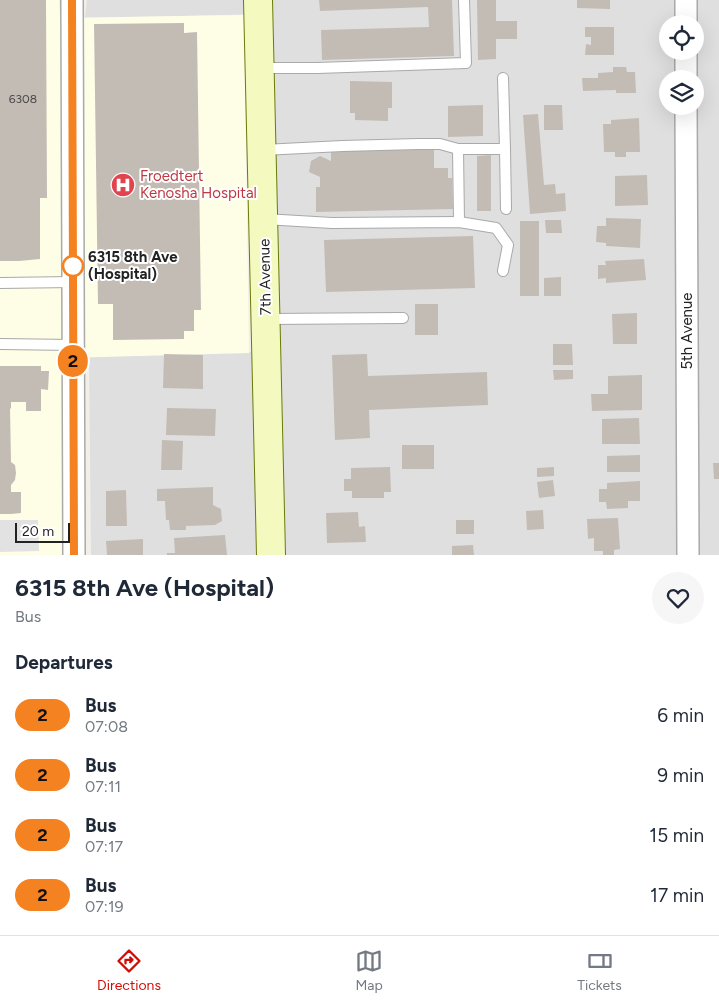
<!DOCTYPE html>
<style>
:root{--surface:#fff;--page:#f6f6f7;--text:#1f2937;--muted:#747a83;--line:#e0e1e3;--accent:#cf0c05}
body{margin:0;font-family:Figtree,sans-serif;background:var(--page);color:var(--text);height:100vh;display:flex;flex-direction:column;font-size:19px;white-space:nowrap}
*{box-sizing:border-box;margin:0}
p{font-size:16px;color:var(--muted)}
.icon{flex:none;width:28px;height:28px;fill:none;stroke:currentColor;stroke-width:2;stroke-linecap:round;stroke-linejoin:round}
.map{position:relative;height:555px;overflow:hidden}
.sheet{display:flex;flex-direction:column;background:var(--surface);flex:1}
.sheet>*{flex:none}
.badge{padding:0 10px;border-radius:16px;font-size:18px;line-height:32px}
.tools{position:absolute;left:659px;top:15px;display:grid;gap:10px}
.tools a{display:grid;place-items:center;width:45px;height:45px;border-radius:50%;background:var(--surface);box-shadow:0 5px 20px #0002;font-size:25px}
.scale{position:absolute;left:15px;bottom:12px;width:55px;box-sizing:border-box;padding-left:5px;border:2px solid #222;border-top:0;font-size:14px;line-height:18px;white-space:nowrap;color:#222;-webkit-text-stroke:4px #fff;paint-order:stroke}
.map>.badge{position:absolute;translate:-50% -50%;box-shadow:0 0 0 2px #fff}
h2{padding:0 15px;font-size:19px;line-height:45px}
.round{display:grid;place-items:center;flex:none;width:52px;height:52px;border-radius:26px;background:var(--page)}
.head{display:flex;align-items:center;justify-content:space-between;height:85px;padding:0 15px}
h1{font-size:24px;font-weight:700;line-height:38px}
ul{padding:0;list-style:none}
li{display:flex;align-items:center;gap:15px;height:60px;padding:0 15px}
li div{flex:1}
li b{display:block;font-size:19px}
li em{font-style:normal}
li .badge{min-width:55px;font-weight:700;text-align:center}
.tab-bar{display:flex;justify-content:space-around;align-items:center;height:70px;border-top:1px solid var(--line);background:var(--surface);font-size:14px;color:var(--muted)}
.tab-bar a{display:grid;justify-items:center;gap:2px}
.tab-bar .on{color:var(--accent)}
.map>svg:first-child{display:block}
</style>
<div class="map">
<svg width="719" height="555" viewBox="0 0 719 555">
<rect width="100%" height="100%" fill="#f2efe9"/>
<path fill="#e0dfdf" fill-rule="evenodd" d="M 87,0 L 719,0 L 719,555 L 91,555 L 89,357 L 280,351 L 273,14 L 85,18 ZM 668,24 L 695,24 L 695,51 L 668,51 ZM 668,79 L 695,79 L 695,106 L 668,106 Z"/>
<polygon fill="#fefee6" points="0,0 59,0 60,18 244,15 249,353 63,358 63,555 0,555"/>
<polygon fill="#e2e2e2" points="0,520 38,520 39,551 0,552"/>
<g fill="#c3bcb5">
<polygon points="0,0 46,0 47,198 40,198 40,259 19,261 0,261"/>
<polygon points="319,0 452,0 454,56 322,60 321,30 429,27 428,7 320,11"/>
<polygon points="477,0 496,0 496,21 517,21 517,39 496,39 496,59 478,60"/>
<polygon points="577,0 610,0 610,9 577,8"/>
<polygon points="184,23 184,33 197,32 201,310 194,310 194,331 184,331 184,339 113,340 113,304 98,304 94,24"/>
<polygon points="585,27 614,27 614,55 585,55 586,44 591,45 591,37 585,37"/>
<polygon points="613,67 626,67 627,72 635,72 636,93 616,93 616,90 583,91 582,78 598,78 598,73 613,72"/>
<polygon points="350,81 392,82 392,108 388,108 388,121 355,120 355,113 350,113"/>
<polygon points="483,105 483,136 448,137 448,106"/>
<polygon points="544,105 562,105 563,130 544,130"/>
<polygon points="538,114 544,185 555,184 556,194 565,193 566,211 530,214 523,115"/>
<polygon points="639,118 640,152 626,152 626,157 615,157 615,152 604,152 603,124 611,124 611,120"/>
<polygon points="434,145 434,168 448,168 448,178 452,178 453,209 316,212 316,187 320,187 320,177 309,172 311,161 320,156 331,161 331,148"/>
<polygon points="491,155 491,211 477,211 477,156"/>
<polygon points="647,175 648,205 615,206 615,176"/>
<polygon points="606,218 641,219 640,248 606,246 606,243 596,242 597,226 606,226"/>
<polygon points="545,220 561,220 562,233 546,233"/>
<rect x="520" y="221" width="19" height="75"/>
<polygon points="473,236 475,288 326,292 324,240"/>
<polygon points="644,259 646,280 606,283 606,278 598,279 598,265 606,265 605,261"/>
<polygon points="561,277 561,296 544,296 544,278"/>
<rect x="415" y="304" width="23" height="31"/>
<polygon points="637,313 637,344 613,344 612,314"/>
<polygon points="553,344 572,344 573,365 553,365"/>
<polygon points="164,354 203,355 203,389 163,388"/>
<polygon points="367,354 368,376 487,372 488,405 369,410 370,438 335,440 332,355"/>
<polygon points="0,366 41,366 41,371 49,371 48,390 41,389 41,411 26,411 26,402 11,402 11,409 10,408 11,462 15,465 16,473 15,480 11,485 11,492 21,492 21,513 11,514 0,514"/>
<polygon points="553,370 573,370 573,379 554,380"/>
<polygon points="642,375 642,410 592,411 591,394 608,394 608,376"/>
<polygon points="167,408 216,409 215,436 166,435"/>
<polygon points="639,418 640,444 602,444 602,419"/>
<polygon points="162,440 183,441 182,470 161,470"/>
<rect x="402" y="445" width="32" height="24"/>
<polygon points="640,455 640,472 607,472 607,456"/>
<polygon points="713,463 719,463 719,479 714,479"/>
<polygon points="390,467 391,492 384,492 384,498 352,498 352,491 344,491 344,479 351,479 351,468"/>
<polygon points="554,467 554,476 537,477 537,468"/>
<polygon points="553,480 555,496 539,498 537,482"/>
<polygon points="640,481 640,501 628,501 628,508 607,509 606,502 599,502 599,489 607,489 607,483"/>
<polygon points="213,487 213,505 221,509 222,521 215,525 186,526 186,530 170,530 169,520 166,520 165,501 157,501 157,489"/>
<polygon points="126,490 127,526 106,526 106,491"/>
<polygon points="543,510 544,529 527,530 526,511"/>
<polygon points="358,512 359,527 365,526 366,542 327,543 326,513"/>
<polygon points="618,518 620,549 614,550 614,555 603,555 603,551 594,551 594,538 588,539 587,519"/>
<rect x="456" y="520" width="18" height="14"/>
<polygon points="225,535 227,555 167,555 167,553 175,553 174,538"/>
<polygon points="143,539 143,555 107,555 106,541"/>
<polygon points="473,545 474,555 452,555 452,546"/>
</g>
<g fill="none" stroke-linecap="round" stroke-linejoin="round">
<g stroke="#a9a9a9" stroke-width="12">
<g id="lane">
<polyline points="260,68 317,68 466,63 464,0"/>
<polyline points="503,78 505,149"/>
<polyline points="263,150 342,146 418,144 440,144 458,149"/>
<polyline points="264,219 332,223 459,222 496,228 508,245 503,271"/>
<polyline points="459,222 458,149 505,149 506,209"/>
<polyline points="0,283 73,282"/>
<polyline points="267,319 403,318"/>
<polyline points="0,344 73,345"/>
</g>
</g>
<g stroke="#a9a9a9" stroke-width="24">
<g id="street">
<polyline points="72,0 74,555"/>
<polyline points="686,0 686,24"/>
<polyline points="686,51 686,79"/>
<polyline points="686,106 688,555"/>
</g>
</g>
<g stroke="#6a7a08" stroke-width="30">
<polyline id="secondary" points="258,0 271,555"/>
</g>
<use href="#lane" stroke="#fff" stroke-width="10"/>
<use href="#street" stroke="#fff" stroke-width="21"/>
<use href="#secondary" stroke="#f4f9c0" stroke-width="28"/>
</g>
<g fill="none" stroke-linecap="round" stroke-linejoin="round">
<g stroke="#fff" stroke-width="11">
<polyline id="line" points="72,0 74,555"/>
</g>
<use href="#line" stroke="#f58220" stroke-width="8"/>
</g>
<defs>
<g id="hospital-disc" transform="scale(1.25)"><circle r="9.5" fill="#e0444e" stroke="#fff"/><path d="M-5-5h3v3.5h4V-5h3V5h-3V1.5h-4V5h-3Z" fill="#fff"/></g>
</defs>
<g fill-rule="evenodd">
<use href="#hospital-disc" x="123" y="185"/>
</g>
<circle fill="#fff" stroke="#f58220" stroke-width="2.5" cx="73" cy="266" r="10"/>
<g text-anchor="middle" stroke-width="4" stroke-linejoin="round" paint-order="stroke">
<g font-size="12" fill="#4a4847">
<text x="23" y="103">6308</text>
</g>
<g font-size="15" fill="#be3a42" stroke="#fff" text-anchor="start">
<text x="140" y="181">Froedtert<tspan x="140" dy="17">Kenosha Hospital</tspan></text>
</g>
<g font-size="15" font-weight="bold" fill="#222" stroke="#fff" text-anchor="start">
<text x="88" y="262">6315 8th Ave<tspan x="88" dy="17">(Hospital)</tspan></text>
</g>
<g font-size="15" fill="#222" stroke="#fff">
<text transform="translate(265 277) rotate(-91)" y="5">7th Avenue</text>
<text transform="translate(687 331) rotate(-90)" y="5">5th Avenue</text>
</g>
</g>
</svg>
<div class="tools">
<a><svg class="icon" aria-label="locate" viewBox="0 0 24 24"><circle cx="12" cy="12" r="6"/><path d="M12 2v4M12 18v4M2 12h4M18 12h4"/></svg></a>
<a><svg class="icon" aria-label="layers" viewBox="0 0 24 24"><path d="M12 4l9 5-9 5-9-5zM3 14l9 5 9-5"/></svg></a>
</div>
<div class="scale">20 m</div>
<b class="badge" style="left:73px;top:361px;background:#f58220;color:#111">2</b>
</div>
<section class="sheet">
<div class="head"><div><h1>6315 8th Ave (Hospital)</h1><p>Bus</p></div><a class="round"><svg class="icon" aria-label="heart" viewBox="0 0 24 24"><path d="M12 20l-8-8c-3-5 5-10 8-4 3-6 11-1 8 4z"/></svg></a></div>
<h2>Departures</h2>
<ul>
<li><span class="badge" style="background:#f58220;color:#111">2</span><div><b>Bus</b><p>07:08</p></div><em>6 min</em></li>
<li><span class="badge" style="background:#f58220;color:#111">2</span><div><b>Bus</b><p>07:11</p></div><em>9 min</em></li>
<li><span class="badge" style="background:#f58220;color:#111">2</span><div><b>Bus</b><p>07:17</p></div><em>15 min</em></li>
<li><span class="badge" style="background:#f58220;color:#111">2</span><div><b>Bus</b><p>07:19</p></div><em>17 min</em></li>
</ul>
</section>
<nav class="tab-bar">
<a class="on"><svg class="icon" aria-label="directions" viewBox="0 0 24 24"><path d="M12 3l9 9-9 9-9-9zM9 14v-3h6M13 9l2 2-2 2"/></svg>Directions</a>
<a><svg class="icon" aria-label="map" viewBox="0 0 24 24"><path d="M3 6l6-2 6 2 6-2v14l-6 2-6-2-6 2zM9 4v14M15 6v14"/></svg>Map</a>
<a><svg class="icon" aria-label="tickets" viewBox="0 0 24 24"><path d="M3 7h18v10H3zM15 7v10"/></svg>Tickets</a>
</nav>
